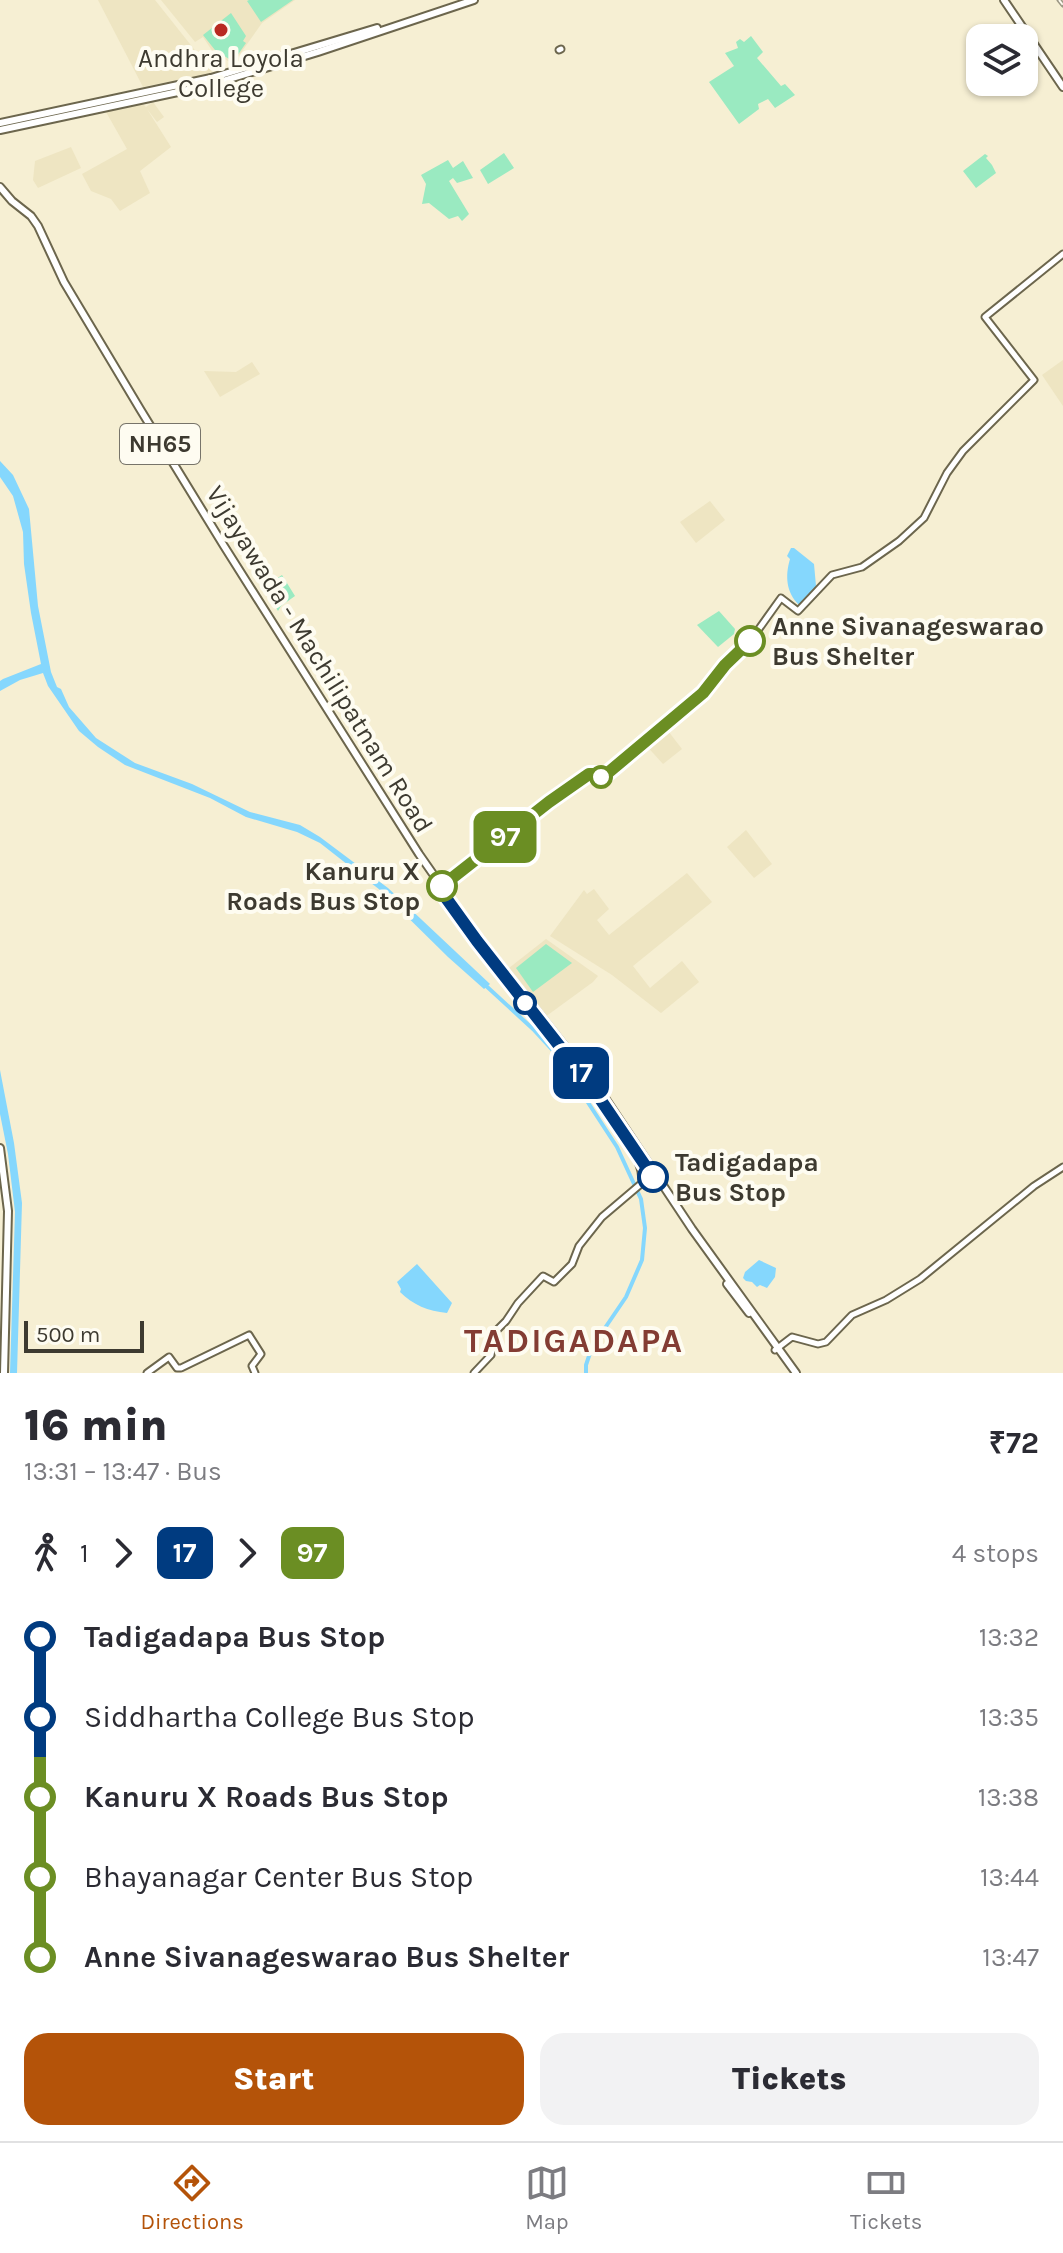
<!DOCTYPE html>
<meta charset="utf-8">
<style>
:root{--surface:#fff;--page:#f2f2f3;--text:#2b2b33;--muted:#7c7c81;--line:#e1e1e2;--accent:#b45309}
body{margin:0;font-family:Karla,sans-serif;background:var(--page);color:var(--text);height:100vh;display:flex;flex-direction:column;font-size:30px;white-space:nowrap}
*{box-sizing:border-box;margin:0}
p{font-size:26px;color:var(--muted)}
.icon{flex:none;width:44px;height:44px;fill:none;stroke:currentColor;stroke-width:2;stroke-linecap:round;stroke-linejoin:round}
.map{position:relative;height:1373px;overflow:hidden}
.side{display:flex;flex-direction:column;background:var(--surface);flex:1}
.side>*{flex:none}
.badge{padding:0 16px;border-radius:12px;font-size:28px;line-height:52px}
.buttons{position:absolute;left:966px;top:24px;display:grid;gap:16px}
.buttons a{display:grid;place-items:center;width:72px;height:72px;border-radius:16px;background:var(--surface);box-shadow:0 2px 6px #0004;font-size:40px}
.scale{position:absolute;left:24px;bottom:20px;width:120px;box-sizing:border-box;padding-left:8px;border:4px solid #3d3a30;border-top:0;font-size:22px;line-height:28px;white-space:nowrap;color:#3d3a30;-webkit-text-stroke:6px #fefcf1;paint-order:stroke}
.map>.badge{position:absolute;translate:-50% -50%;box-shadow:0 0 0 4px #fff}
.legs{display:flex;align-items:center;gap:12px;height:88px;padding:0 24px;font-size:26px}
.legs p{margin-inline-start:auto}
.overview{display:flex;align-items:center;justify-content:space-between;height:136px;padding:0 24px}
h1{font-size:44px;font-weight:800;line-height:60px}
.cta{display:flex;gap:16px;margin-top:auto;padding:16px 24px}
.cta a{flex:1;height:92px;border-radius:24px;background:var(--accent);color:#fff;font-size:32px;font-weight:800;line-height:92px;text-align:center}
.cta a+a{background:var(--page);color:var(--text)}
ul{padding:0 24px;list-style:none}
li{display:flex;align-items:center;gap:28px;height:80px;font-size:30px}
li i{display:grid;place-items:center;width:12px;height:100%;margin:0 10px;background:currentColor}
li i::after{content:'';width:20px;height:20px;margin:-10px;border:6px solid;border-radius:50%;background:var(--surface)}
li p{margin-inline-start:auto}
li:first-child i{background:linear-gradient(#0000 50%,currentColor 0)}
li:last-child i{background:linear-gradient(currentColor 50%,#0000 0)}
.tab-bar{display:flex;justify-content:space-around;align-items:center;height:112px;border-top:2px solid var(--line);background:var(--surface);font-size:22px;color:var(--muted)}
.tab-bar a{display:grid;justify-items:center;gap:4px}
.tab-bar .selected{color:var(--accent)}
.map>svg:first-child{display:block}
</style>
<div class="map">
<svg width="1063" height="1373" viewBox="0 0 1063 1373">
<rect width="100%" height="100%" fill="#f6efd3"/>
<g fill="#eee5c2">
<polygon points="98,0 155,0 213,73 143,87"/>
<polygon points="161,0 295,0 262,23 233,64 213,52 203,37 195,42"/>
<polygon points="153,102 164,117 157,122 147,109 171,147 140,171 150,193 120,211 111,199 91,191 82,174 127,149 106,112 143,104 146,107"/>
<polygon points="71,147 81,168 38,188 33,180 35,161"/>
<polygon points="1063,360 1063,406 1042,375"/>
<polygon points="252,362 260,374 220,397 204,371 236,372"/>
<polygon points="710,501 725,520 696,543 680,522"/>
<polygon points="665,727 682,749 663,764 644,743"/>
<polygon points="746,830 772,864 754,878 727,847"/>
<polygon points="687,873 712,902 633,966 650,988 682,961 699,982 661,1013 612,975 550,936 584,890 587,894 594,889 609,909 597,920 609,935"/>
<polygon points="546,939 598,976 593,982 545,1017 509,968"/>
</g>
<g fill="#9aeac1">
<polygon points="249,0 293,0 261,22 247,1"/>
<polygon points="231,13 246,36 243,41 246,43 235,59 231,56 229,59 215,50 203,35"/>
<polygon points="751,36 763,52 757,58 781,86 785,84 795,95 775,108 768,99 758,104 759,109 739,124 709,82 734,66 725,53 738,48 736,42 740,39 744,42"/>
<polygon points="504,153 514,168 488,184 480,170"/>
<polygon points="985,154 988,156 986,158 992,165 996,173 976,188 963,171"/>
<polygon points="448,160 453,168 463,161 473,178 457,183 453,178 449,181 469,214 462,221 458,216 449,219 429,203 422,204 426,184 421,175"/>
<polygon points="282,575 295,596 281,606 278,611 270,598 275,594 271,588 278,583 276,579"/>
<polygon points="719,611 735,629 734,634 718,647 697,625"/>
<polygon points="546,944 572,963 533,992 516,968"/>
</g>
<g fill="#85d7fd">
<polygon points="0,461 13,475 29,509 38,606 51,672 57,687 61,689 69,707 96,738 135,763 192,784 250,812 300,825 320,837 388,888 490,984 484,989 448,957 380,890 320,843 297,832 246,817 210,798 125,765 98,747 79,731 48,686 43,673 20,680 0,691 0,681 3,679 41,664 31,613 24,564 23,532 13,496 0,477"/>
<path d="M 791,548 L 794,548 L 814,564 L 816,586 L 799,605 C 786,592 785,576 790,559 L 787,556 Z"/>
<polygon points="0,1070 14,1143 22,1203 17,1373 10,1373 15,1212 8,1154 0,1114"/>
<polygon points="759,1260 776,1268 775,1277 767,1288 760,1285 757,1287 752,1282 746,1281 743,1278 745,1272"/>
<path d="M 417,1264 L 452,1303 L 447,1313 C 428,1311 413,1305 400,1292 L 401,1289 L 397,1282 Z"/>
</g>
<g fill="none" stroke-linecap="round" stroke-linejoin="round">
<polyline stroke="#85d7fd" stroke-width="4" points="484,984 533,1029 557,1055 617,1147 641,1199 645,1228 642,1260 626,1297 592,1347 586,1365 586,1373"/>
<g stroke="#6c664d" stroke-width="9">
<g id="secondary">
<polyline points="559,50 561,49"/>
<polyline points="440,888 549,802 589,774 594,774 598,777 603,777 706,689 725,665 751,640 781,598 798,611 832,575 862,567 899,541 924,518 947,473 963,451 1034,380 985,317 1063,254"/>
<polyline points="775,1350 792,1337 818,1344 826,1342 852,1315 886,1300 920,1279 1034,1186 1063,1167"/>
<polyline points="147,1373 169,1357 177,1368 181,1368 249,1335 261,1354 252,1366 255,1373"/>
<path d="M 474,1373 L 491,1355 L 496,1331 L 506,1321 L 518,1303 L 543,1276 L 554,1282 L 572,1264 L 579,1246 L 602,1217 L 642,1183 C 643,1159 626,1145 618,1125"/>
</g>
</g>
<g stroke="#6c664d" stroke-width="10">
<g id="primary">
<polyline points="1004,0 1063,87"/>
<polyline points="0,123 211,78 377,28"/>
<polyline points="0,130 206,86 318,52 474,0"/>
<polyline points="0,1148 8,1211 4,1373"/>
</g>
</g>
<g stroke="#6c664d" stroke-width="10">
<g id="trunk">
<polyline points="0,187 12,201 31,216 38,226 64,282 140,409 224,546 419,854 470,927 601,1092 692,1229 796,1373"/>
<polyline points="638,1160 645,1165"/>
<polyline points="727,1284 749,1313"/>
</g>
</g>
<use href="#secondary" stroke="#fff" stroke-width="5"/>
<use href="#primary" stroke="#fff" stroke-width="6"/>
<use href="#trunk" stroke="#fff" stroke-width="6"/>
<g stroke="#9c9784" stroke-width="5">
<polyline id="rail" points="1059,0 1063,5"/>
</g>
<use href="#rail" stroke="#fefcf1" stroke-width="2" stroke-dasharray="6" stroke-linecap="butt"/>
</g>
<g fill="none" stroke-linecap="round" stroke-linejoin="round">
<g stroke="#fff" stroke-width="18">
<polyline id="line-1" points="442,886 439,888 441,891 477,941 594,1090 653,1177"/>
</g>
<g stroke="#fff" stroke-width="18">
<polyline id="line-2" points="442,886 549,802 589,774 594,774 598,777 603,777 703,693 725,665 750,641"/>
</g>
<use href="#line-1" stroke="#003b80" stroke-width="12"/>
<use href="#line-2" stroke="#6b8e23" stroke-width="12"/>
</g>
<circle fill="#b82a22" stroke="#fefcf1" stroke-width="3" cx="221" cy="30" r="8"/>
<g fill="#fff" stroke="#6b8e23" stroke-width="4">
<circle cx="750" cy="641" r="14"/>
<circle cx="601" cy="777" r="10"/>
<circle cx="442" cy="886" r="14"/>
</g>
<g fill="#fff" stroke="#003b80" stroke-width="4">
<circle cx="525" cy="1003" r="10"/>
<circle cx="653" cy="1177" r="14"/>
</g>
<g text-anchor="middle" stroke-width="8" stroke-linejoin="round" paint-order="stroke">
<rect fill="#fefcf1" stroke="#77746a" stroke-width="2" x="120" y="424" width="80" height="40" rx="6"/>
<g font-size="24" font-weight="bold" fill="#3d3a30">
<text x="160" y="452">NH65</text>
</g>
<g font-size="26" fill="#3d3a30" stroke="#fefcf1">
<text x="221" y="67">Andhra Loyola<tspan x="221" dy="30">College</tspan></text>
</g>
<g font-size="26" font-weight="bold" fill="#3d3a30" stroke="#fefcf1" text-anchor="start">
<text x="772" y="635">Anne Sivanageswarao<tspan x="772" dy="30">Bus Shelter</tspan></text>
<text x="420" y="880" text-anchor="end">Kanuru X<tspan x="420" dy="30">Roads Bus Stop</tspan></text>
<text x="675" y="1171">Tadigadapa<tspan x="675" dy="30">Bus Stop</tspan></text>
</g>
<g font-size="26" fill="#3d3a30" stroke="#fefcf1">
<text transform="translate(320 659) rotate(58)" y="9">Vijayawada - Machilipatnam Road</text>
</g>
<g font-size="34" font-weight="bold" letter-spacing="2" fill="#833c33" stroke="#fefcf1">
<text x="574" y="1352">TADIGADAPA</text>
</g>
</g>
</svg>
<div class="buttons">
<a><svg class="icon" aria-label="layers" viewBox="0 0 24 24"><path d="M12 4l9 5-9 5-9-5zM3 14l9 5 9-5"/></svg></a>
</div>
<div class="scale">500 m</div>
<b class="badge" style="left:581px;top:1073px;background:#003b80;color:#fff">17</b>
<b class="badge" style="left:505px;top:837px;background:#6b8e23;color:#fff">97</b>
</div>
<section class="side">
<div class="overview"><div><h1>16 min</h1><p>13:31 – 13:47 · Bus</p></div><b>₹72</b></div>
<div class="legs"><svg class="icon" aria-label="walk" viewBox="0 0 24 24"><circle cx="13" cy="4" r="2"/><path d="M13 8l-2 6 4 7M11 14l-3 7M7 12l3-4h3l4 4"/></svg>1<svg class="icon" aria-label="forward" viewBox="0 0 24 24"><path d="M9 5l7 7-7 7"/></svg><b class="badge" style="background:#003b80;color:#fff">17</b><svg class="icon" aria-label="forward" viewBox="0 0 24 24"><path d="M9 5l7 7-7 7"/></svg><b class="badge" style="background:#6b8e23;color:#fff">97</b><p>4 stops</p></div>
<ul>
<li><i style="color:#003b80"></i><b>Tadigadapa Bus Stop</b><p>13:32</p></li>
<li><i style="color:#003b80"></i><span>Siddhartha College Bus Stop</span><p>13:35</p></li>
<li><i style="color:#6b8e23"></i><b>Kanuru X Roads Bus Stop</b><p>13:38</p></li>
<li><i style="color:#6b8e23"></i><span>Bhayanagar Center Bus Stop</span><p>13:44</p></li>
<li><i style="color:#6b8e23"></i><b>Anne Sivanageswarao Bus Shelter</b><p>13:47</p></li>
</ul>
<div class="cta"><a>Start</a><a>Tickets</a></div>
</section>
<nav class="tab-bar">
<a class="selected"><svg class="icon" aria-label="directions" viewBox="0 0 24 24"><path d="M12 3l9 9-9 9-9-9zM9 14v-3h6M13 9l2 2-2 2"/></svg>Directions</a>
<a><svg class="icon" aria-label="map" viewBox="0 0 24 24"><path d="M3 6l6-2 6 2 6-2v14l-6 2-6-2-6 2zM9 4v14M15 6v14"/></svg>Map</a>
<a><svg class="icon" aria-label="tickets" viewBox="0 0 24 24"><path d="M3 7h18v10H3zM15 7v10"/></svg>Tickets</a>
</nav>
